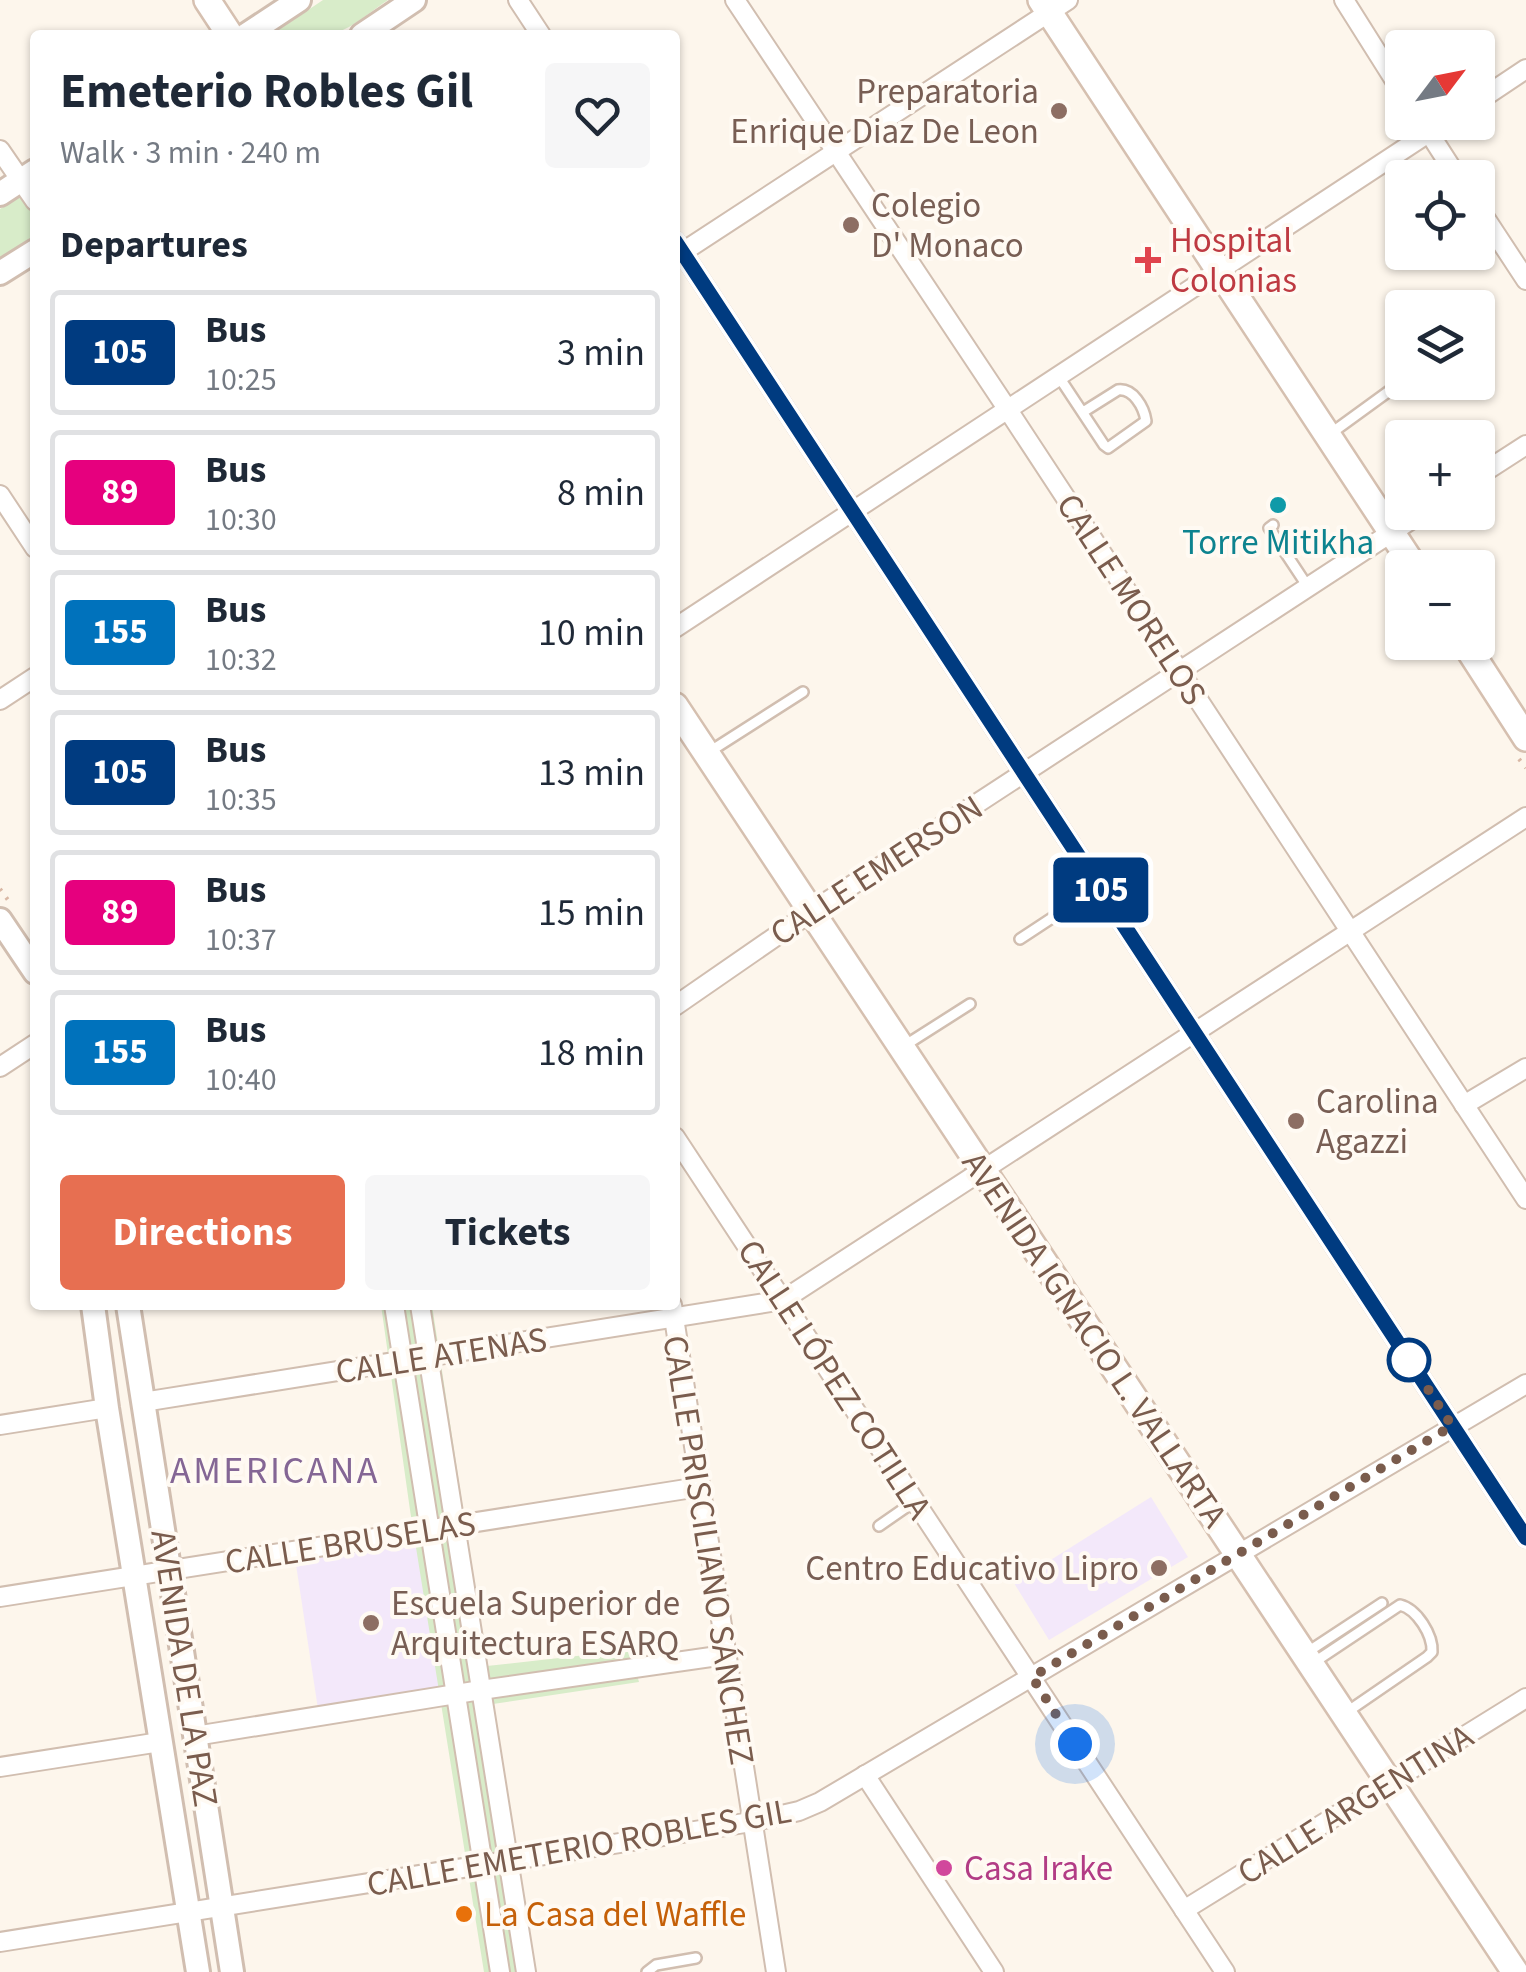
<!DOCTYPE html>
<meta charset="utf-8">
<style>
:root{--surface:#fff;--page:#f6f6f7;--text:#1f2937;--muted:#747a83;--line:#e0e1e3;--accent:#e76f51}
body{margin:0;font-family:"Source Sans 3",sans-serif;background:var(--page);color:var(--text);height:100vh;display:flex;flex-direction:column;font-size:38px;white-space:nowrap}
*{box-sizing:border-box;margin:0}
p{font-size:32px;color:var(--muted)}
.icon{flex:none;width:55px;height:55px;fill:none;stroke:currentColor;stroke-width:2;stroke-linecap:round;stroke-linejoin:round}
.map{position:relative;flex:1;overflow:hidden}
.panel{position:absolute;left:30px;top:30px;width:650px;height:1280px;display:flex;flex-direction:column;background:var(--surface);border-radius:10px;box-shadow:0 2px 8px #0004}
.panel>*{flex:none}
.badge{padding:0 20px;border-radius:8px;font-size:35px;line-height:65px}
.needle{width:65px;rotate:58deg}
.tools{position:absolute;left:1385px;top:30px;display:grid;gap:20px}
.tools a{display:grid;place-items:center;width:110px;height:110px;border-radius:10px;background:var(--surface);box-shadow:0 2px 8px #0004;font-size:50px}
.you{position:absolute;width:50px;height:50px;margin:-25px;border:8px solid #fff;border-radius:50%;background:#1a73e8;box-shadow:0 0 0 15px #1a73e833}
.map>.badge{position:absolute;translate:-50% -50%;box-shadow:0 0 0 5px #fff}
h2{padding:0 30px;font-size:38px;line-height:90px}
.round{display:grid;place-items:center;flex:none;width:105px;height:105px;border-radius:10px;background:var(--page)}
.summary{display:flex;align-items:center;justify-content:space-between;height:170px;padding:0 30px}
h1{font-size:48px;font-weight:700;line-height:75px}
.primary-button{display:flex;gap:20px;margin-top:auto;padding:20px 30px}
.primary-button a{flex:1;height:115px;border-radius:10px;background:var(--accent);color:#fff;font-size:40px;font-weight:700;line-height:115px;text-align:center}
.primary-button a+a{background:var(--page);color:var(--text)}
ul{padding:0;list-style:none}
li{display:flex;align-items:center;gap:30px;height:125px;margin:0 20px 15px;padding:0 10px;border:5px solid var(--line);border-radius:10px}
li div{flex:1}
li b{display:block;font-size:38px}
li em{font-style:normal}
li .badge{min-width:110px;font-weight:700;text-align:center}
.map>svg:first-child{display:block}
</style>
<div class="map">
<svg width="1526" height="1972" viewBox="0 0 1526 1972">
<rect width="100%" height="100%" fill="#fdf6ec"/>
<g fill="#f3e8fa">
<polygon points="1151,1497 1188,1557 1049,1640 1014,1583"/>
<polygon points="425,1538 449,1689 318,1709 295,1558"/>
</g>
<g fill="#d8ecc9">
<path d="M 323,0 L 388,0 C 354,23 334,47 292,30 L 281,35 L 271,35 Z"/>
<polygon points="35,186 35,236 0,259 0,209"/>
<polygon points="381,1305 432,1305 487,1666 630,1650 639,1682 493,1704 535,1972 484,1972 410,1510"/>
</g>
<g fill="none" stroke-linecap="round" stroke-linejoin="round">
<g stroke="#d1beb0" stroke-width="14">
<g id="service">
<path d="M 1059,377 L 1104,445 L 1108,448 L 1146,421 C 1144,407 1133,388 1118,390 L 1083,412"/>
<polyline points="1330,434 1396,386"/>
<polyline points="1273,525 1269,528 1308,587"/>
<polyline points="709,752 803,692"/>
<polyline points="1020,939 1099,887"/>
<polyline points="904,1046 970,1004"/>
<polyline points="879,1526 915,1501"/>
<polyline points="1306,1653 1382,1603"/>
<path d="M 1313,1663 L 1400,1605 C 1417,1609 1433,1635 1432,1652 L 1427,1657 L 1344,1714"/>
<polyline points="647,1972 656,1965 696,1958"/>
</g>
</g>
<g stroke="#d1beb0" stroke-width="22">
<g id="minor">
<polyline points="518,0 541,35"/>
<polyline points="735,0 1008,410 1526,1199"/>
<polyline points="1344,0 1402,92"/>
<polyline points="1478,101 1526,69"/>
<polyline points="1422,122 1458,178"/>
<polyline points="0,150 35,201"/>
<polyline points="1478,207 1526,280"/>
<polyline points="675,241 1526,1538"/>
<polyline points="675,257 1068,0"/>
<polyline points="1478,476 1526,445"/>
<polyline points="0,495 35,548"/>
<polyline points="675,628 1445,122"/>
<polyline points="0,700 35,677"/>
<polyline points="675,1006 811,912 1423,512"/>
<polyline points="0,1067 35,1044"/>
<polyline points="1464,1105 1526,1068"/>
<polyline points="675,1137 1225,1972"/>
<polyline points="394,1305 500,1972"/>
<polyline points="420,1305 526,1972"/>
<polyline points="672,1305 776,1972"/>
<polyline points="143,1402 783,1300 1526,817"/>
<polyline points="0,1425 107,1408"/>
<polyline points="0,1597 699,1487"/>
<polyline points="195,1736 481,1690 725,1655"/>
<polyline points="0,1767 160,1742"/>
<polyline points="865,1775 994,1972"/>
<polyline points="1184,1910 1526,1698"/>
<polyline points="0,1942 751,1822 799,1811 820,1802 1526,1384"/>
</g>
</g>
<g stroke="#d1beb0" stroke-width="28">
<g id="tertiary">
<polyline points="246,35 299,0"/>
<polyline points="362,35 414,0"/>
<polyline points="0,194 35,171"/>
<polyline points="0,273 35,251"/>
<polyline points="0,920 35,972"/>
<polyline points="93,1305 107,1408 198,1972"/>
<polyline points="128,1305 232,1972"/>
</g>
</g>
<g stroke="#d6c0b0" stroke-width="30">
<g id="secondary">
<polyline points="207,0 230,35"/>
<polyline points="1041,0 1415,568"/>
<polyline points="1464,642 1526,738"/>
<polyline points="675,706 1515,1972"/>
</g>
</g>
<g stroke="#d9b8a5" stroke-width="4" stroke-dasharray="2.5 8" stroke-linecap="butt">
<polyline points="1519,759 1526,768"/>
<polyline points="0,889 8,900"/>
</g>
<use href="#service" stroke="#fff" stroke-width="9"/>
<use href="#minor" stroke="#fff" stroke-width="18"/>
<use href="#tertiary" stroke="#fff" stroke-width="22"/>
<use href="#secondary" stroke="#fff" stroke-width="25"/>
</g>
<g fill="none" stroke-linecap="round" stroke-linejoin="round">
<g stroke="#fff" stroke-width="22">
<polyline id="line" points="675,241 1526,1538"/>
</g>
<use href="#line" stroke="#003b80" stroke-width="15"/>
<polyline stroke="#7a5c4d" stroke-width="10" stroke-dasharray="0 18" points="1075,1744 1032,1677 1452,1426 1409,1360"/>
</g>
<g fill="#8d6e63" stroke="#fffaf3" stroke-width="4">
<circle cx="1059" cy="111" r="10"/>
<circle cx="851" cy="225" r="10"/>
<circle cx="1296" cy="1121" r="10"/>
<circle cx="1159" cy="1568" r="10"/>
<circle cx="371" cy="1623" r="10"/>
</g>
<path fill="#e0444e" stroke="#fffaf3" stroke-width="4" d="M1143 245h10v10h10v10h-10v10h-10v-10h-10v-10h10z"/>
<circle fill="#0f9aa8" stroke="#fffaf3" stroke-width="4" cx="1278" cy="505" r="10"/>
<circle fill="#fff" stroke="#003b80" stroke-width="5" cx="1409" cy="1360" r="20"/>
<circle fill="#d1479c" stroke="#fffaf3" stroke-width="4" cx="944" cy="1868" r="10"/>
<circle fill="#e8710a" stroke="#fffaf3" stroke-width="4" cx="464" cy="1914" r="10"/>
<g text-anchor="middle" stroke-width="8" stroke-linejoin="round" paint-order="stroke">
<g font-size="35" fill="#785e54" stroke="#fffaf3" text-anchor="start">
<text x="1039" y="103" text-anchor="end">Preparatoria<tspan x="1039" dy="40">Enrique Diaz De Leon</tspan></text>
<text x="871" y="217">Colegio<tspan x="871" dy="40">D' Monaco</tspan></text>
<text x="1316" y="1113">Carolina<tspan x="1316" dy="40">Agazzi</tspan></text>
<text x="1139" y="1580" text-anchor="end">Centro Educativo Lipro</text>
<text x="391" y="1615">Escuela Superior de<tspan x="391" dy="40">Arquitectura ESARQ</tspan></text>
</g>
<g font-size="35" fill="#be3a42" stroke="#fffaf3" text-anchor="start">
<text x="1170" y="252">Hospital<tspan x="1170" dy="40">Colonias</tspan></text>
</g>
<g font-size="35" fill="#0d838f" stroke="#fffaf3">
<text x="1278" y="554">Torre Mitikha</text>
</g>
<g font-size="35" fill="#7a5c4d" stroke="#fffaf3">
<text transform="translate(1132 599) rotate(57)" y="12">CALLE MORELOS</text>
<text transform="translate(876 870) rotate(-33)" y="12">CALLE EMERSON</text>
<text transform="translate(1095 1339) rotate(56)" y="12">AVENIDA IGNACIO L. VALLARTA</text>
<text transform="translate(441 1355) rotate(-9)" y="12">CALLE ATENAS</text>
<text transform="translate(835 1379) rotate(57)" y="12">CALLE LÓPEZ COTILLA</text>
<text transform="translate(350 1542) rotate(-9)" y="12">CALLE BRUSELAS</text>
<text transform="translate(709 1550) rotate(81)" y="12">CALLE PRISCILIANO SÁNCHEZ</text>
<text transform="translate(185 1668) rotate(81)" y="12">AVENIDA DE LA PAZ</text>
<text transform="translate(1355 1804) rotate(-32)" y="12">CALLE ARGENTINA</text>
<text transform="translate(579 1847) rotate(-10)" y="12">CALLE EMETERIO ROBLES GIL</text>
</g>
<g font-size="35" fill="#b23c85" stroke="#fffaf3" text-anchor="start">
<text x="964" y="1880">Casa Irake</text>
</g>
<g font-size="35" fill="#c56008" stroke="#fffaf3" text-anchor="start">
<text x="484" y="1926">La Casa del Waffle</text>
</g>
<g font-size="38" letter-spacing="2.5" fill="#846695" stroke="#fffaf3">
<text x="275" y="1483">AMERICANA</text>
</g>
</g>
</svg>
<div class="tools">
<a><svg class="needle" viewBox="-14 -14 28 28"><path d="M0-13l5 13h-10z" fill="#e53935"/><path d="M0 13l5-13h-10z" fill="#747a83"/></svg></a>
<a><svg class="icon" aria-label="locate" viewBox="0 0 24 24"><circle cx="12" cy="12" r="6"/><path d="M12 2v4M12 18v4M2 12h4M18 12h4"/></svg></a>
<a><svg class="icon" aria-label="layers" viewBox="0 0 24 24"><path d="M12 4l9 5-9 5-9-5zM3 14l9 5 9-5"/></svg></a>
<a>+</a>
<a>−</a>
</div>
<div class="you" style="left:1075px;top:1744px"></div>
<b class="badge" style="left:1101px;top:890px;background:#003b80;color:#fff">105</b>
<section class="panel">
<div class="summary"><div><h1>Emeterio Robles Gil</h1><p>Walk · 3 min · 240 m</p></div><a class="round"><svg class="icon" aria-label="heart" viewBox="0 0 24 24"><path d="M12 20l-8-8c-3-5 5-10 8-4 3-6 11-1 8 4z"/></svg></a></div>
<h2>Departures</h2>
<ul>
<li><span class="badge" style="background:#003b80;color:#fff">105</span><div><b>Bus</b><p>10:25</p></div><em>3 min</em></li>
<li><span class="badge" style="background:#e6007e;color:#fff">89</span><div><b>Bus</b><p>10:30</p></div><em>8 min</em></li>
<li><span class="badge" style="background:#0072bc;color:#fff">155</span><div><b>Bus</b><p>10:32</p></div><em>10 min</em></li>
<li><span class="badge" style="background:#003b80;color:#fff">105</span><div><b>Bus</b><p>10:35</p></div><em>13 min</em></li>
<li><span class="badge" style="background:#e6007e;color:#fff">89</span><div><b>Bus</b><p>10:37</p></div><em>15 min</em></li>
<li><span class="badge" style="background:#0072bc;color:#fff">155</span><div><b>Bus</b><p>10:40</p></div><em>18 min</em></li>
</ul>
<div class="primary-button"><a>Directions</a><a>Tickets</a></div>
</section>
</div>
